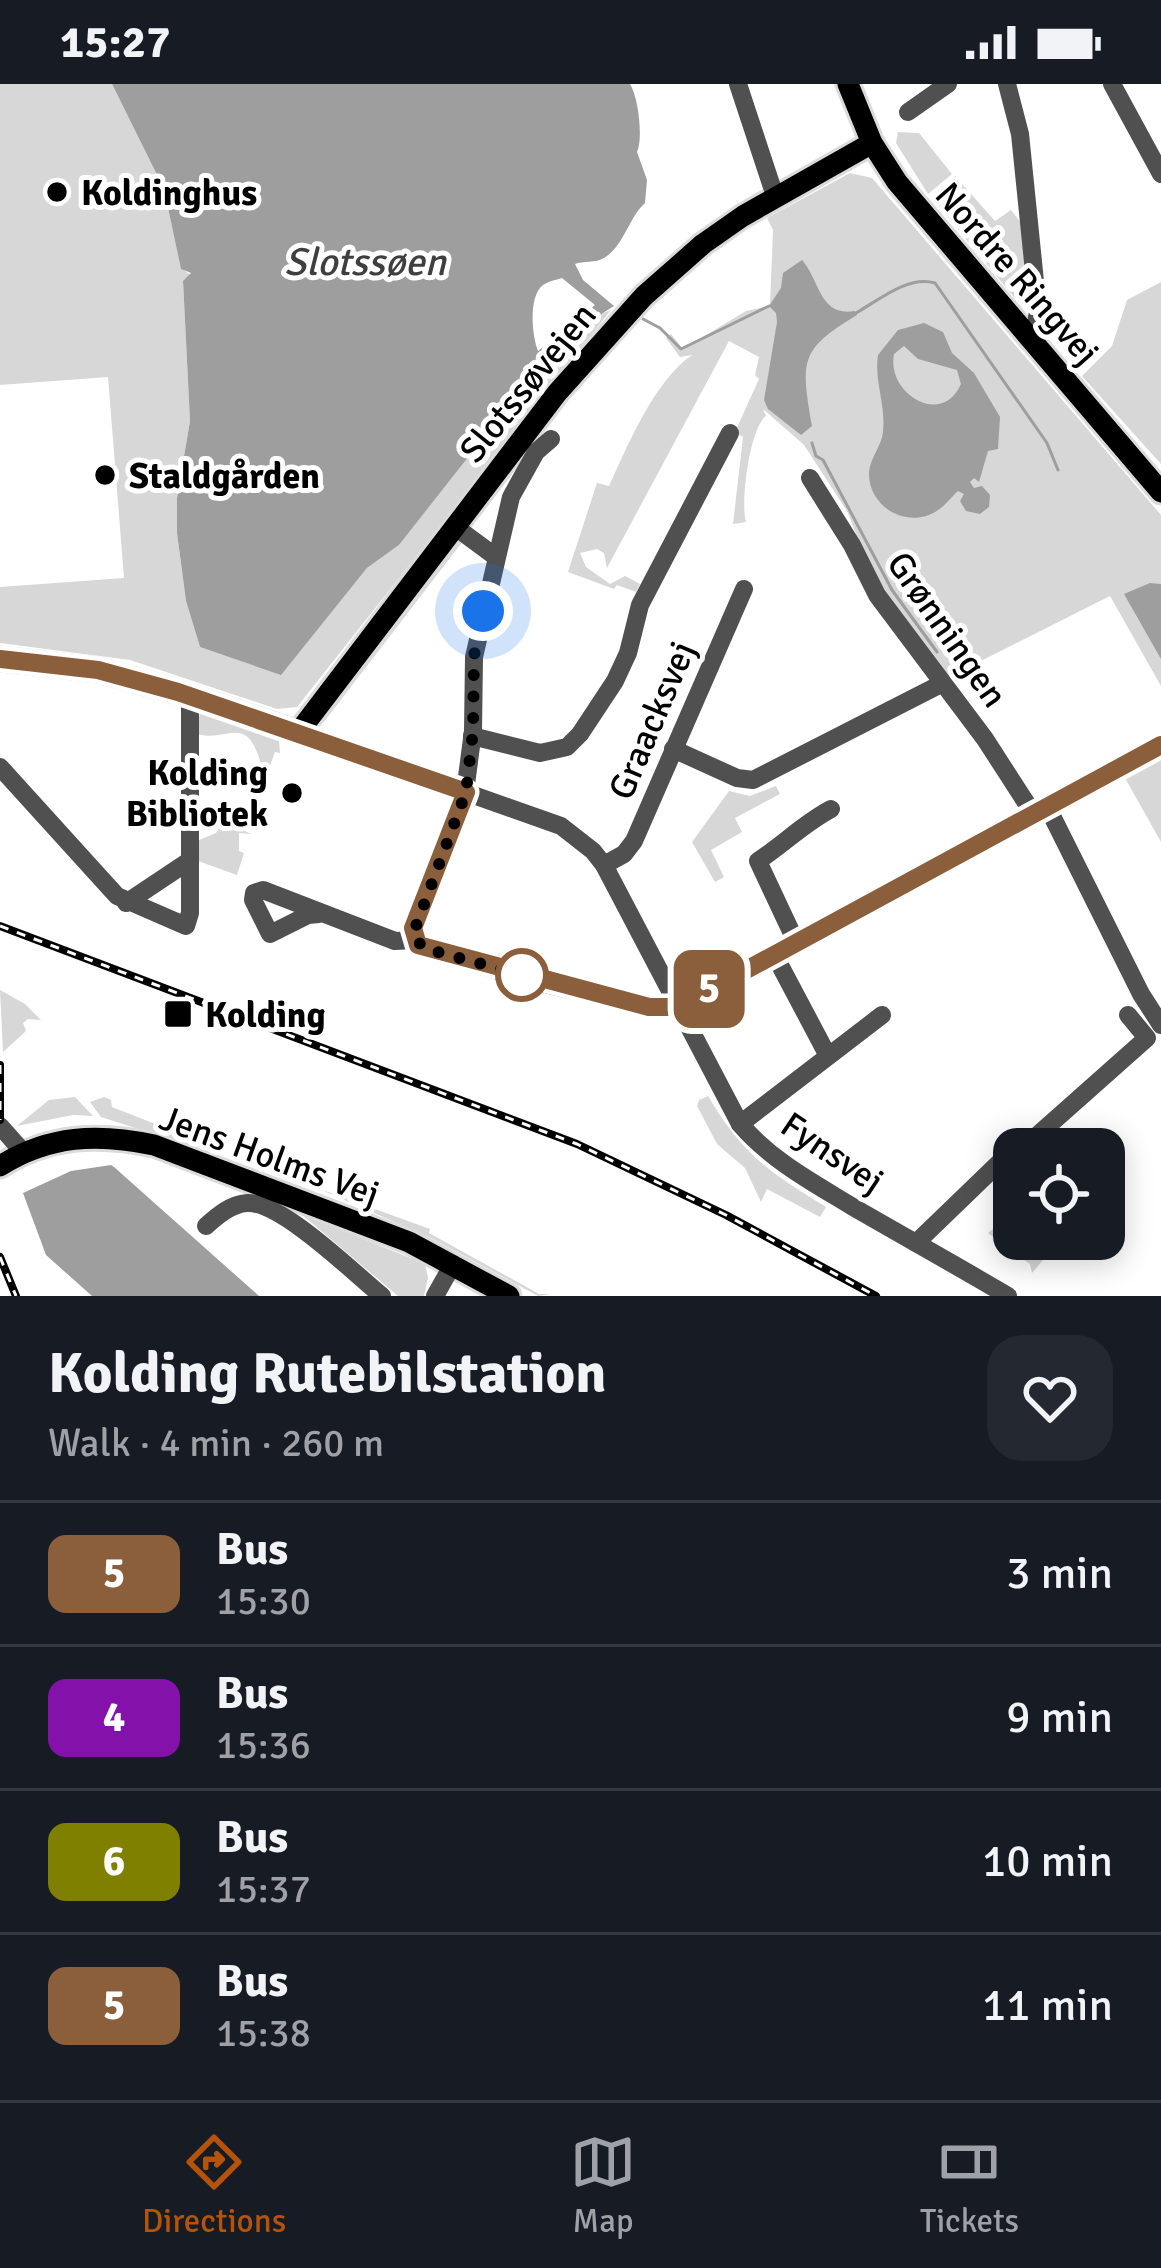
<!DOCTYPE html>
<meta charset="utf-8">
<style>
:root{--surface:#171b24;--page:#242831;--text:#f1f3f6;--muted:#9ea1a6;--line:#363941;--accent:#b45309}
body{margin:0;font-family:Signika,sans-serif;background:var(--page);color:var(--text);height:100vh;display:flex;flex-direction:column;font-size:45px;white-space:nowrap}
*{box-sizing:border-box;margin:0}
p{font-size:39px;color:var(--muted)}
.icon{flex:none;width:66px;height:66px;fill:none;stroke:currentColor;stroke-width:2;stroke-linecap:round;stroke-linejoin:round}
.map{position:relative;height:1212px;overflow:hidden}
.sheet{display:flex;flex-direction:column;background:var(--surface);flex:1}
.sheet>*{flex:none}
.badge{padding:0 24px;border-radius:18px;font-size:42px;line-height:78px}
.tools{position:absolute;left:993px;top:1044px;display:grid;gap:24px}
.tools a{display:grid;place-items:center;width:132px;height:132px;border-radius:24px;background:var(--surface);box-shadow:0 6px 30px #0003;font-size:60px}
.you{position:absolute;width:60px;height:60px;margin:-30px;border:9px solid #fff;border-radius:50%;background:#1a73e8;box-shadow:0 0 0 18px #1a73e833}
.map>.badge{position:absolute;translate:-50% -50%;box-shadow:0 0 0 6px #fff}
.round{display:grid;place-items:center;flex:none;width:126px;height:126px;border-radius:36px;background:var(--page)}
.headline{display:flex;align-items:center;justify-content:space-between;height:204px;padding:0 48px}
h1{font-size:57px;font-weight:700;line-height:90px}
ul{padding:0;list-style:none}
li{display:flex;align-items:center;gap:36px;height:144px;padding:0 48px;border-top:3px solid var(--line)}
li div{flex:1}
li b{display:block;font-size:45px}
li em{font-style:normal}
li .badge{min-width:132px;font-weight:700;text-align:center}
.status{display:flex;justify-content:space-between;align-items:center;height:84px;padding:0 60px;background:var(--surface);direction:ltr}
.status svg{height:33px;fill:currentColor}
.menu{display:flex;justify-content:space-around;align-items:center;height:168px;border-top:3px solid var(--line);background:var(--surface);font-size:33px;color:var(--muted)}
.menu a{display:grid;justify-items:center;gap:6px}
.menu .selected{color:var(--accent)}
.map>svg:first-child{display:block}
</style>
<div class="status"><b>15:27</b><svg viewBox="0 0 49 12"><path d="M0 12V9h3v3zM5 12V6h3v6zM10 12V3h3v9zM15 12V0h3v12zM26 1h20v11H26zM47 4h2v5h-2z"/></svg></div>
<div class="map">
<svg width="1161" height="1212" viewBox="0 0 1161 1212">
<rect width="100%" height="100%" fill="#fff"/>
<g fill="#d7d7d7">
<polygon points="0,0 112,0 164,105 181,184 191,191 183,198 190,337 177,414 177,449 186,517 200,563 281,590 367,484 399,461 540,282 594,232 611,226 297,623 277,625 130,576 0,559 0,503 124,494 108,293 0,301"/>
<polygon points="898,48 919,49 952,90 928,110 896,59"/>
<path d="M 850,89 L 872,94 L 1161,431 L 1161,602 L 1110,512 L 947,594 L 890,516 L 866,475 L 847,427 L 804,361 L 763,325 L 766,332 C 750,343 740,418 746,438 L 733,440 L 743,353 L 735,348 L 759,295 L 755,291 L 759,273 L 729,257 L 607,484 L 604,469 L 597,465 L 580,469 L 586,483 L 610,500 L 625,492 L 640,500 L 636,508 L 617,501 L 614,505 L 568,488 L 597,399 L 609,402 C 627,363 654,297 692,271 L 680,273 L 666,254 L 671,250 L 683,265 L 746,227 L 770,222 L 773,146 L 767,134 Z"/>
<polygon points="955,92 995,137 1011,126 1021,139 1027,208 1014,213 931,113"/>
<polygon points="1161,198 1161,380 1082,292 1112,262 1127,216"/>
<polygon points="458,457 463,457 323,639 326,629"/>
<path d="M 200,627 L 279,657 L 280,669 L 275,668 L 261,707 L 255,702 L 261,680 C 246,628 228,659 197,650 Z"/>
<polygon points="1161,673 1161,758 1125,694"/>
<polygon points="776,702 780,710 735,734 742,748 711,766 724,793 715,798 692,758 729,707 750,712"/>
<polygon points="224,737 251,750 239,749 239,767 244,769 237,791 198,777 197,757 216,749"/>
<polygon points="0,906 25,920 41,936 28,935 23,939 26,947 3,968"/>
<path d="M 708,1012 C 743,1071 769,1088 826,1123 L 820,1133 L 767,1105 L 761,1118 L 745,1084 L 717,1060 L 697,1022 L 699,1016 Z"/>
<polygon points="75,1013 93,1032 73,1031 17,1042 49,1016"/>
<polygon points="104,1013 111,1016 112,1023 191,1054 200,1047 204,1050 197,1064 101,1033 90,1018"/>
<polygon points="317,1104 430,1145 429,1149 539,1210 550,1210 538,1212 431,1154"/>
<polygon points="300,1129 425,1180 428,1194 424,1212 398,1212"/>
<polygon points="1006,1135 1014,1141 1014,1155 1061,1155 1032,1189 1030,1180 1018,1172 1020,1164 1010,1157 1004,1161 988,1149"/>
</g>
<g fill="#9e9e9e" fill-rule="evenodd">
<path d="M 112,0 L 630,0 C 639,15 643,55 637,68 L 647,96 L 645,119 C 629,133 624,162 604,174 C 596,179 582,177 575,180 L 583,196 L 614,222 L 579,244 L 540,282 L 399,461 L 367,484 L 281,591 L 200,563 L 186,517 L 177,449 L 177,414 L 190,337 L 183,197 L 191,189 L 181,185 L 164,105 ZM 562,194 L 595,221 L 538,267 C 532,253 528,212 543,201 C 549,197 556,196 562,194 Z"/>
<path d="M 802,176 C 820,196 819,233 855,227 L 857,231 C 799,266 801,276 812,342 L 801,351 L 768,325 L 764,316 L 777,238 L 776,229 L 769,222 L 781,204 L 783,189 Z"/>
<path d="M 924,239 L 943,248 L 952,269 L 974,289 L 1000,333 L 998,365 L 988,367 L 979,398 L 974,394 L 970,398 L 974,404 L 982,402 L 990,411 L 989,423 L 980,430 L 966,427 L 960,417 L 964,410 L 958,407 C 952,412 946,421 938,426 C 910,446 870,425 869,391 C 869,374 882,363 883,347 C 886,321 874,297 878,271 L 898,246 ZM 904,262 L 918,275 L 957,286 L 961,300 C 942,344 886,309 894,270 Z"/>
<polygon points="1150,499 1161,500 1161,575 1124,510"/>
<polygon points="111,1081 114,1083 259,1212 92,1212 46,1171 23,1109 71,1087"/>
</g>
<g fill="none" stroke-linecap="round" stroke-linejoin="round">
<g stroke="#9e9e9e" stroke-width="3">
<path d="M 856,229 C 879,216 908,191 935,199 L 1047,359 L 1058,386"/>
<polyline points="643,235 660,244 681,265 769,222"/>
<polyline points="812,359 816,372 823,376 892,506 937,568"/>
</g>
<g stroke="#dbdbdb" stroke-width="27">
<g id="major">
<polyline points="848,0 872,59 897,98 1161,408"/>
<polyline points="0,575 98,586 178,608 298,649 557,309 644,212 703,160 743,132 872,59"/>
<path d="M 0,1082 C 49,1051 98,1049 154,1061 L 409,1158 L 509,1212"/>
</g>
</g>
<g stroke="#505050" stroke-width="18">
<polyline points="738,0 775,112"/>
<polyline points="1007,0 1020,50 1038,227 1036,240 1026,251"/>
<polyline points="1112,0 1161,90"/>
<polyline points="908,28 948,0"/>
<polyline points="810,394 852,461 877,511 985,655 1034,731"/>
<polyline points="454,442 496,473"/>
<path d="M 298,649 L 561,742 L 593,767 L 604,781 L 740,1040 C 772,1077 812,1098 853,1123 C 905,1153 957,1182 1008,1212"/>
<polyline points="472,652 540,669 567,663 580,650 615,597 628,569 640,521 730,349"/>
<polyline points="673,665 737,694 753,696 943,599"/>
<polyline points="0,683 117,812 186,842 190,829 190,611"/>
<polyline points="1048,724 1141,910 1161,941"/>
<polyline points="604,781 624,770 634,757 744,505"/>
<polyline points="126,819 189,777"/>
<path d="M 319,830 L 308,831 L 270,850 L 253,816 L 254,809 L 263,806 L 395,857 L 415,856 C 430,873 618,920 650,923 C 659,924 669,923 678,923 L 1161,661"/>
<polyline points="415,856 413,844 465,708 473,647 474,573 511,413 536,368 551,355"/>
<path d="M 796,858 L 758,777 C 785,759 803,740 831,725"/>
<polyline points="774,870 828,972"/>
<polyline points="740,1040 882,931"/>
<polyline points="0,1042 24,1069"/>
<polyline points="1022,1065 1147,954 1128,931"/>
<path d="M 206,1142 C 217,1132 231,1120 247,1119 C 281,1117 355,1190 382,1212"/>
<polyline points="916,1159 1003,1075 1014,1069"/>
<polyline points="435,1212 453,1180"/>
</g>
<use href="#major" stroke="#000" stroke-width="21"/>
<g stroke="#000" stroke-width="8">
<g id="rail">
<polyline points="0,842 577,1060 726,1131 876,1212"/>
<polyline points="0,981 0,1036"/>
<polyline points="0,1173 16,1212"/>
</g>
</g>
<use href="#rail" stroke="#fff" stroke-width="3" stroke-dasharray="9" stroke-linecap="butt"/>
</g>
<g fill="none" stroke-linecap="round" stroke-linejoin="round">
<g stroke="#fff" stroke-width="27">
<polyline id="line" points="0,575 98,586 178,608 466,708 413,844 418,861 649,923 678,923 1161,661"/>
</g>
<use href="#line" stroke="#8b5e3c" stroke-width="18"/>
<polyline stroke="#000" stroke-width="12" stroke-dasharray="0 21.6" points="483,527 474,572 473,647 466,708 413,850 423,864 522,891"/>
</g>
<g fill="#000" stroke="#fff" stroke-width="4.5">
<circle cx="57" cy="108" r="12"/>
<circle cx="105" cy="391" r="12"/>
<circle cx="292" cy="709" r="12"/>
<rect x="163" y="915" width="30" height="30" rx="6"/>
</g>
<circle fill="#fff" stroke="#8b5e3c" stroke-width="6" cx="522" cy="891" r="24"/>
<g text-anchor="middle" stroke-width="10" stroke-linejoin="round" paint-order="stroke">
<g font-size="36" font-weight="bold" fill="#000" stroke="#fff" text-anchor="start">
<text x="81" y="121">Koldinghus</text>
<text x="129" y="404">Staldgården</text>
<text x="268" y="701" text-anchor="end">Kolding<tspan x="268" dy="41">Bibliotek</tspan></text>
<text x="205" y="943">Kolding</text>
</g>
<g font-size="36" fill="#000" stroke="#fff">
<text transform="translate(1018 189) rotate(49)" y="13">Nordre Ringvej</text>
<text transform="translate(527 298) rotate(-51)" y="13">Slotssøvejen</text>
<text transform="translate(948 545) rotate(55)" y="13">Grønningen</text>
<text transform="translate(651 636) rotate(-67)" y="13">Graacksvej</text>
<text transform="translate(833 1068) rotate(34)" y="13">Fynsvej</text>
<text transform="translate(270 1071) rotate(20)" y="13">Jens Holms Vej</text>
</g>
<g font-size="39" font-style="italic" fill="#3f3f3f" stroke="#fff">
<text x="365" y="191">Slotssøen</text>
</g>
</g>
</svg>
<div class="tools">
<a><svg class="icon" aria-label="locate" viewBox="0 0 24 24"><circle cx="12" cy="12" r="6"/><path d="M12 2v4M12 18v4M2 12h4M18 12h4"/></svg></a>
</div>
<div class="you" style="left:483px;top:527px"></div>
<b class="badge" style="left:709px;top:905px;background:#8b5e3c;color:#fff">5</b>
</div>
<section class="sheet">
<div class="headline"><div><h1>Kolding Rutebilstation</h1><p>Walk · 4 min · 260 m</p></div><a class="round"><svg class="icon" aria-label="heart" viewBox="0 0 24 24"><path d="M12 20l-8-8c-3-5 5-10 8-4 3-6 11-1 8 4z"/></svg></a></div>
<ul>
<li><span class="badge" style="background:#8b5e3c;color:#fff">5</span><div><b>Bus</b><p>15:30</p></div><em>3 min</em></li>
<li><span class="badge" style="background:#8311aa;color:#fff">4</span><div><b>Bus</b><p>15:36</p></div><em>9 min</em></li>
<li><span class="badge" style="background:#808000;color:#fff">6</span><div><b>Bus</b><p>15:37</p></div><em>10 min</em></li>
<li><span class="badge" style="background:#8b5e3c;color:#fff">5</span><div><b>Bus</b><p>15:38</p></div><em>11 min</em></li>
</ul>
</section>
<nav class="menu">
<a class="selected"><svg class="icon" aria-label="directions" viewBox="0 0 24 24"><path d="M12 3l9 9-9 9-9-9zM9 14v-3h6M13 9l2 2-2 2"/></svg>Directions</a>
<a><svg class="icon" aria-label="map" viewBox="0 0 24 24"><path d="M3 6l6-2 6 2 6-2v14l-6 2-6-2-6 2zM9 4v14M15 6v14"/></svg>Map</a>
<a><svg class="icon" aria-label="tickets" viewBox="0 0 24 24"><path d="M3 7h18v10H3zM15 7v10"/></svg>Tickets</a>
</nav>
